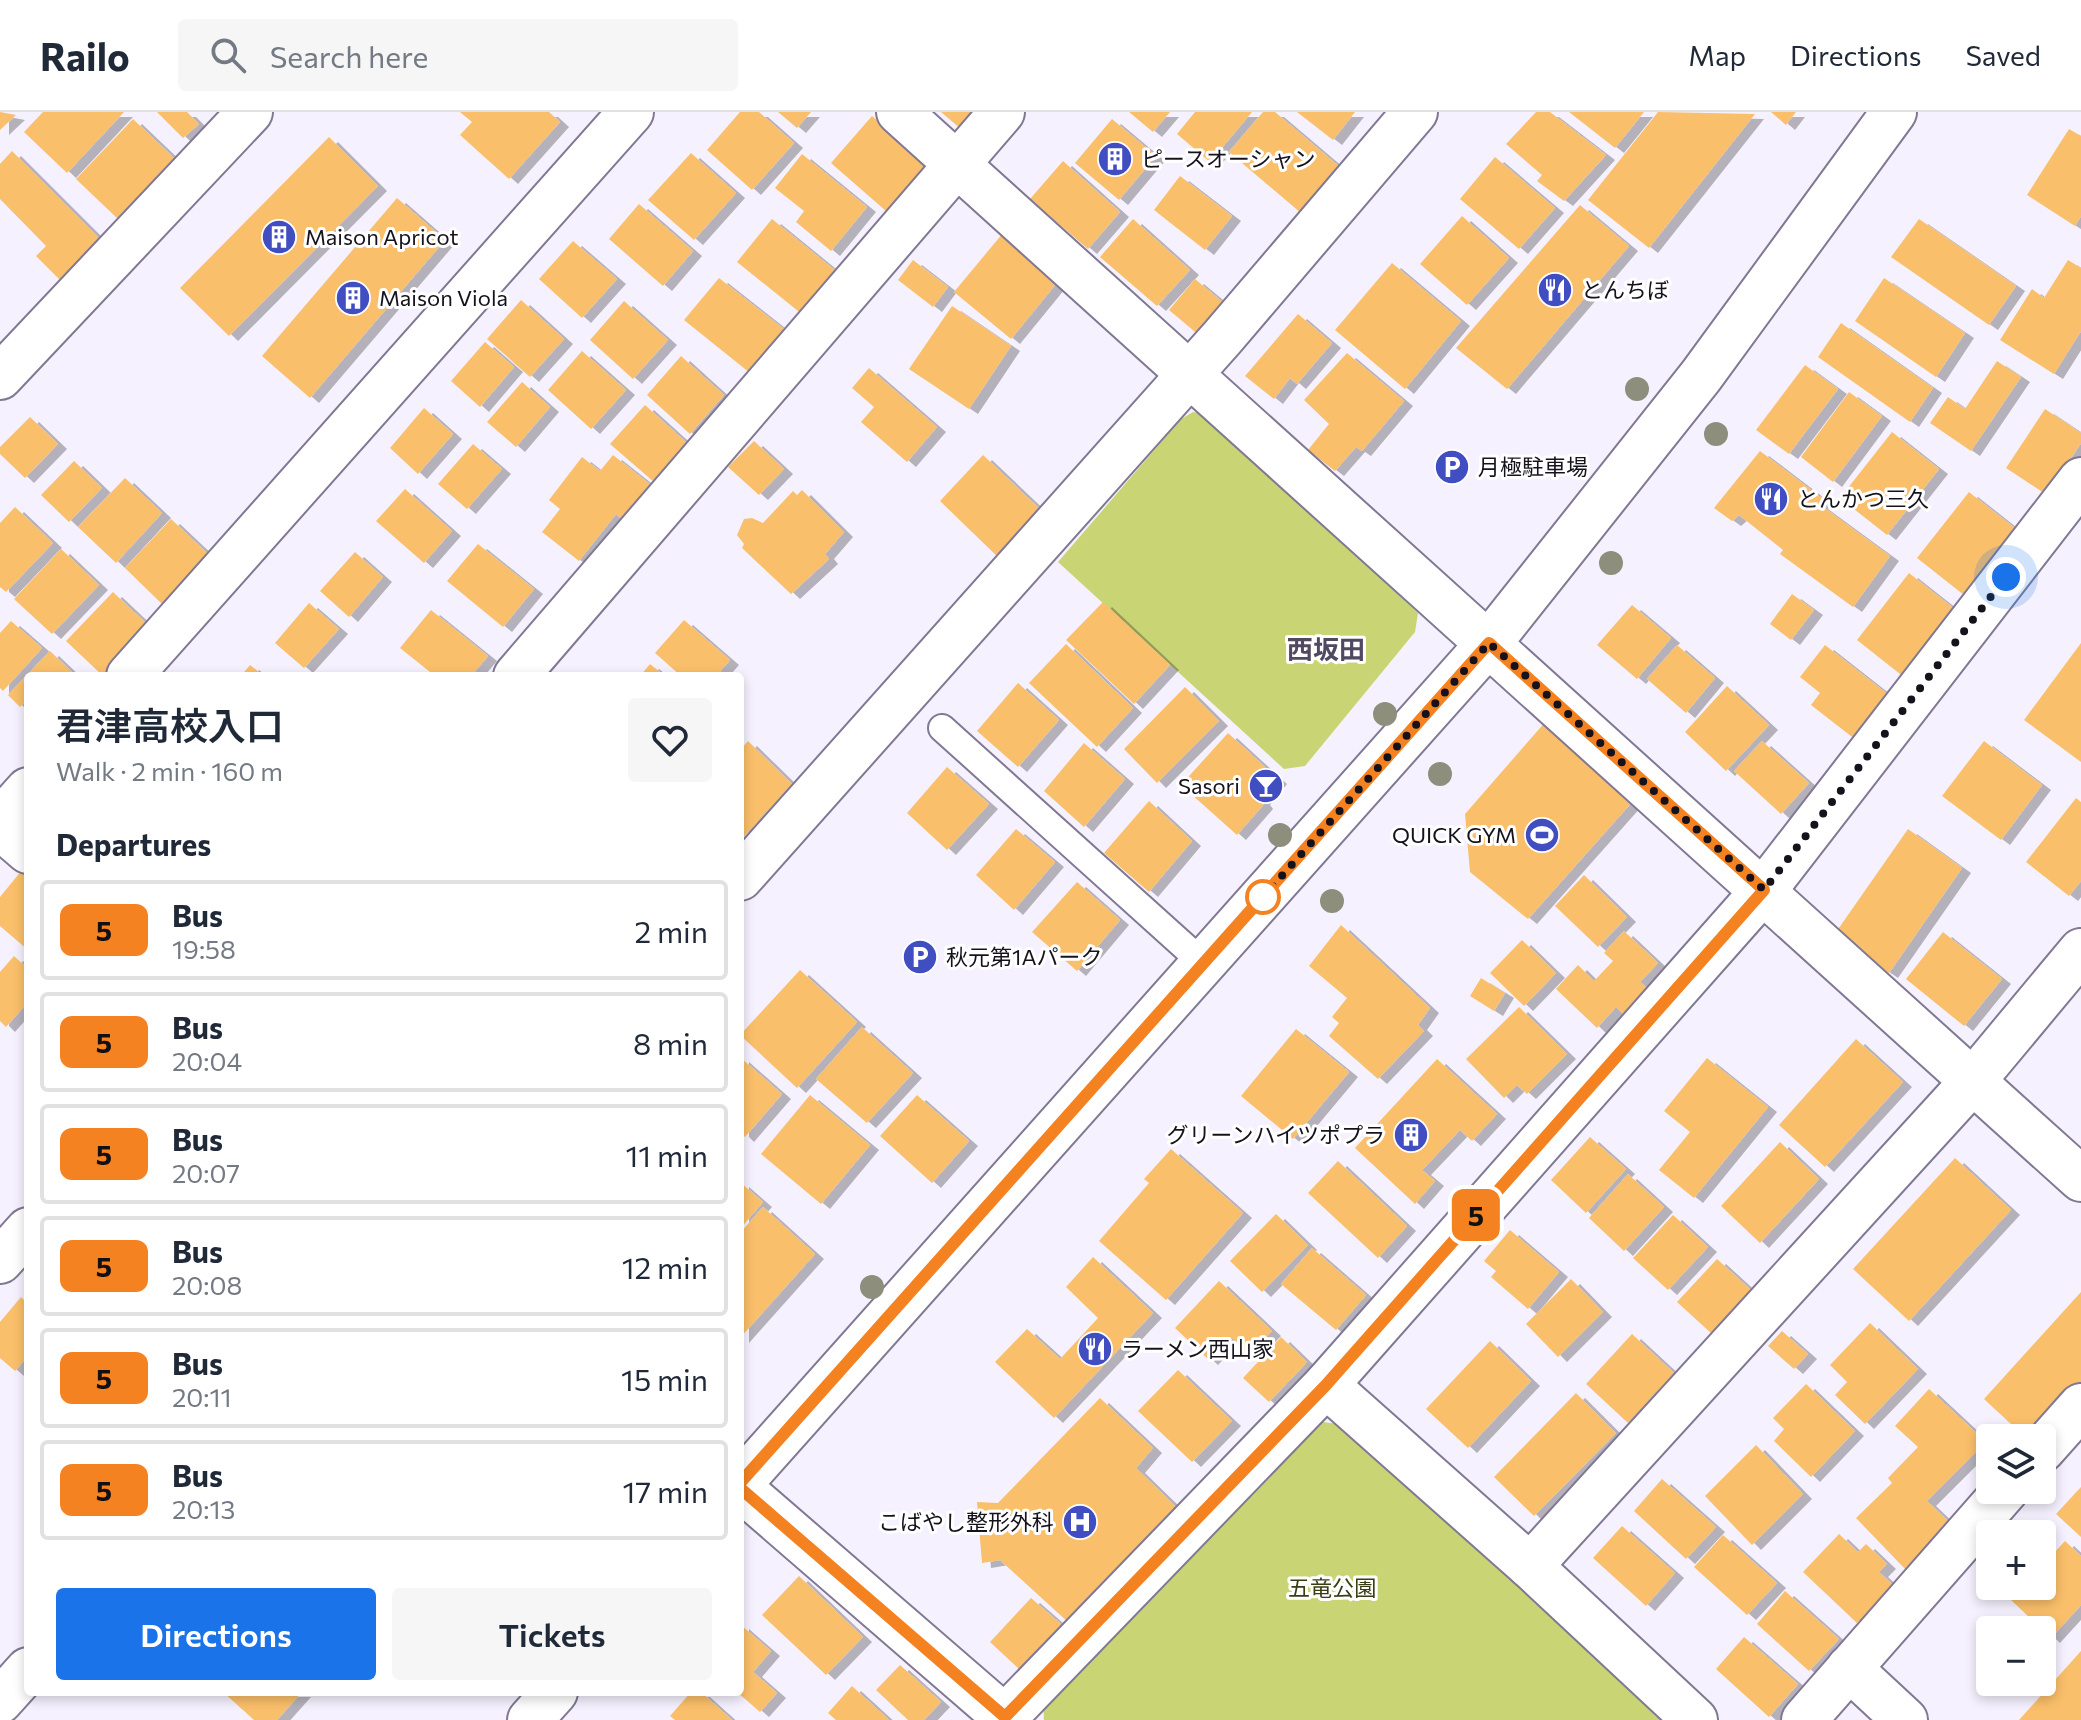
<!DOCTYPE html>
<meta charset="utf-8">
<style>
:root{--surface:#fff;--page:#f6f6f7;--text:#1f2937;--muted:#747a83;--line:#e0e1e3;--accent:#1a73e8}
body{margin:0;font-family:Commissioner,"Noto Sans JP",sans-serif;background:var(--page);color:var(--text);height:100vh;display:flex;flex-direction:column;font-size:30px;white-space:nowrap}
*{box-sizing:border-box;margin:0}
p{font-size:26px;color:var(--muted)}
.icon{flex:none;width:44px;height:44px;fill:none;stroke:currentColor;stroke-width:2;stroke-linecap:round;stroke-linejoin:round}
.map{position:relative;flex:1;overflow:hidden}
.sheet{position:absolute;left:24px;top:560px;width:720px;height:1024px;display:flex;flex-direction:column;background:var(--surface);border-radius:8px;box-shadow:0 4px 12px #0003}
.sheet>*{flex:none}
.badge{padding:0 16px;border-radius:12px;font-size:28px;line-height:52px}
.buttons{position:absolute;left:1976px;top:1312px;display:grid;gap:16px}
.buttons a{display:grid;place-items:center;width:80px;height:80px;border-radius:8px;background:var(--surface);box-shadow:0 4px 12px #0003;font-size:40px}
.you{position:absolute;width:40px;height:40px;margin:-20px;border:6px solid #fff;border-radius:50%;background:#1a73e8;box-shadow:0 0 0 12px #1a73e833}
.map>.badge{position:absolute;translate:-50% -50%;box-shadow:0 0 0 4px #fff}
h2{padding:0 32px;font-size:30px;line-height:72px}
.round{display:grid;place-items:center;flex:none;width:84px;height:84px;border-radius:8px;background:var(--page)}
.summary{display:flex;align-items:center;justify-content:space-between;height:136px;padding:0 32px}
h1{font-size:38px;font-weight:600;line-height:60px}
.cta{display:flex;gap:16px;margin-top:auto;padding:16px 32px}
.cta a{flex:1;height:92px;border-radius:8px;background:var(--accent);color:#fff;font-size:32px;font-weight:600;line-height:92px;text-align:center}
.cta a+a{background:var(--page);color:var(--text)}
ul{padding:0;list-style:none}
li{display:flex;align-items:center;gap:24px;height:100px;margin:0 16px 12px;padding:0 16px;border:4px solid var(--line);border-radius:8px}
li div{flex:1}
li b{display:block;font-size:30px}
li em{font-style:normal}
li .badge{min-width:88px;font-weight:700;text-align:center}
header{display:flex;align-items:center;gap:48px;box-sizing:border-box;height:112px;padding:0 40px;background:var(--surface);border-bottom:2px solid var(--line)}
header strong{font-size:38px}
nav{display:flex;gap:44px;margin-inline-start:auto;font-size:28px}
.search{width:560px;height:72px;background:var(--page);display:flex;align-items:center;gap:20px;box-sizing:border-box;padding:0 28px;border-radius:8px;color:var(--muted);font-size:30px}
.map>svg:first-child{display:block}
</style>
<header>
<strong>Railo</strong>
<div class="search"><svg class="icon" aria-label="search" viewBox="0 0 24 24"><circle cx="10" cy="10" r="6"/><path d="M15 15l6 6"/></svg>Search here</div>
<nav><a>Map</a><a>Directions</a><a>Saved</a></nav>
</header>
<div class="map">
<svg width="2081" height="1608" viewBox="0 0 2081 1608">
<defs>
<filter id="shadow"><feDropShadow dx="9" dy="5" stdDeviation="0" flood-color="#0004"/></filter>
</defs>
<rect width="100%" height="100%" fill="#f5f1fe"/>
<g fill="#c9d575">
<polygon points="1193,300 1212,303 1418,501 1415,520 1305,654 1284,657 1058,450 1181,307"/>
<polygon points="1310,1308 1350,1314 1673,1608 1044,1608 1043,1589"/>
</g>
<g fill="#fabf6b" filter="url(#shadow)">
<polygon points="0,0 16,3 0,18"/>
<polygon points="43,0 124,0 67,61 24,20"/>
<polygon points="157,0 187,0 199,12 183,26"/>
<polygon points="460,0 549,0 560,10 509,67 460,23 472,10"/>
<polygon points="740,0 759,0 794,31 752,78 707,38"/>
<polygon points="778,0 811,0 797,16"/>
<polygon points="941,0 975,0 961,17"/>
<polygon points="1129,0 1170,0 1153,20"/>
<polygon points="1195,0 1252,0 1210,50 1177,22"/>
<polygon points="1263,0 1275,0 1341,56 1301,101 1229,40"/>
<polygon points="1297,0 1355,0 1333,28"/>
<polygon points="1536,0 1550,0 1606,43 1564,89 1537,69 1542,63 1506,32"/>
<polygon points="1569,0 1644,0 1615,36"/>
<polygon points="1658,0 1755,2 1649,136 1588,88"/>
<polygon points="1771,0 1796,0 1786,13"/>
<polygon points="872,4 927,52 886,99 831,51"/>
<polygon points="133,7 176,48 119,108 76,67"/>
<polygon points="1112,7 1156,44 1119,88 1075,51"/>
<polygon points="2069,17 2081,24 2081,104 2075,114 2027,83"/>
<polygon points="329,25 378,74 229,224 180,176"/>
<polygon points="12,39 100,127 60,168 36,144 46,134 0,87 0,52"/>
<polygon points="691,41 736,81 694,128 648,88"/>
<polygon points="802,42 867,95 831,139 796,110 804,99 775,76"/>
<polygon points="1495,45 1555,96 1519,137 1460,87"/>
<polygon points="1063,49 1120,100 1088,137 1030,87"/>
<polygon points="1180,64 1232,104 1205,138 1154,98"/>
<polygon points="397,86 445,128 310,286 262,244"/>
<polygon points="639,92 693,139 663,174 609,127"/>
<polygon points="1580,93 1629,134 1507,277 1456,236"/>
<polygon points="1462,104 1509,146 1467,193 1420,152"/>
<polygon points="772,107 837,160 803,203 737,150"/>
<polygon points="1133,107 1190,158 1157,194 1100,145"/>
<polygon points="1919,107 2016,174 1989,213 1891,145"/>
<polygon points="1003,121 1060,167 1011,227 954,180"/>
<polygon points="573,129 617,167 582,206 539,167"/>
<polygon points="913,148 948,175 933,195 898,168"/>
<polygon points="2068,148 2081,156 2081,219 2054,262 2000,228 2032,177 2044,186"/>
<polygon points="1392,151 1461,209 1405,277 1335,218"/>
<polygon points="719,166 785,218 750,261 684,208"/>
<polygon points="1884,166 1965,221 1936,265 1855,209"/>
<polygon points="1195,167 1226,193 1200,224 1169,198"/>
<polygon points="521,188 564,227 530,265 487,227"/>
<polygon points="624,189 668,228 633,267 590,228"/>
<polygon points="952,194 1011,234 969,297 909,257"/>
<polygon points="1298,202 1332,231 1297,272 1290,266 1274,287 1245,264"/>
<polygon points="1841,211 1933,276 1910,310 1818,245"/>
<polygon points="485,230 514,255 480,295 451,269"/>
<polygon points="582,239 626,278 591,317 548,278"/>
<polygon points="1347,241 1404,289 1362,339 1356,335 1335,359 1308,338 1329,312 1304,288"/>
<polygon points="681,244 724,283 690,322 647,283"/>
<polygon points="1997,249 2021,265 1971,339 1930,311 1948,285 1965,297"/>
<polygon points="1805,253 1838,277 1789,342 1756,318"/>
<polygon points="869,256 937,315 907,350 861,310 874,295 852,276"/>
<polygon points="522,270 550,295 516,335 487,310"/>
<polygon points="1849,280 1882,304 1833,370 1801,345"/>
<polygon points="645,293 688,332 654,370 610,332"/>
<polygon points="424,296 453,322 418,362 390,336"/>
<polygon points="2045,297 2081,321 2081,331 2047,383 2006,356"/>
<polygon points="30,305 58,332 25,366 0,342 0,335"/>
<polygon points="1892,320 1939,357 1887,423 1840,386"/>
<polygon points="754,329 784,357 759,383 728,355"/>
<polygon points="473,332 502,357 467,397 438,372"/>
<polygon points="1760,339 1823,387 1819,392 1890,444 1853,495 1780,442 1783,438 1739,403 1732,409 1714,396"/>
<polygon points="613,343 656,377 629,413 616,402 579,449 542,420 560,397 549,388 582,345 600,359"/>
<polygon points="983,343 1046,403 1002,449 940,389"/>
<polygon points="74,349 102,376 69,410 41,383"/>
<polygon points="125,366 162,401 116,451 78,415"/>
<polygon points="405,377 452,419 424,451 376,409"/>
<polygon points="802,378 844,420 825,442 829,447 791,482 742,436 744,432 737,423 744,407 752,406 763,411 793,379 797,383"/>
<polygon points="1969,380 2016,417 1964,483 1917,446"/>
<polygon points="15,395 53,431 6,480 0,475 0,411"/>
<polygon points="171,407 208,442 162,492 125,456"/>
<polygon points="478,432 534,477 503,515 447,469"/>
<polygon points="61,437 99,473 52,522 14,487"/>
<polygon points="355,440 383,465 349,505 320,479"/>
<polygon points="1909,461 1957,499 1905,566 1857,528"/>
<polygon points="113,480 150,515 103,564 66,529"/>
<polygon points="1792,482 1814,498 1791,528 1770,512"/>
<polygon points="1103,490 1170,553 1134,592 1066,528"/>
<polygon points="309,491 339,517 304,556 275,531"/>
<polygon points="1632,493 1671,526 1637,567 1597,533"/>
<polygon points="431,498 488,544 471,564 435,564 400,536"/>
<polygon points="684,508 730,548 716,564 681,564 655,541"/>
<polygon points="11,509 42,536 3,579 0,576 0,521"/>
<polygon points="2081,531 2081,650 2024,608"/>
<polygon points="1066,532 1133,596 1097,635 1029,571"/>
<polygon points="1677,533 1715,566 1686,601 1647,567"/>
<polygon points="1825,533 1890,584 1856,628 1811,593 1820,581 1800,565"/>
<polygon points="50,539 76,564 28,564 28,587 20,595 8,583"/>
<polygon points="650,552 665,564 640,564"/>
<polygon points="250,553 264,564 241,564"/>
<polygon points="1018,571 1059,608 1018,655 977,619"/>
<polygon points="1727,574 1769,613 1726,659 1685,620"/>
<polygon points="1185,575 1219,609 1157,671 1124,637"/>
<polygon points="1547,608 1633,689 1528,807 1470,760 1465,702"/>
<polygon points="1228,621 1278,667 1261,688 1264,692 1237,723 1181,673"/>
<polygon points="748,629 792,672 740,729 740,638"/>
<polygon points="1762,629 1809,671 1781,702 1734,659"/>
<polygon points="1984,629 2042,673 2001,728 1942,684"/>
<polygon points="1084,631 1125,667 1084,715 1044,679"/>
<polygon points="947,655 989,692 947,738 907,701"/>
<polygon points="2076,686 2081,690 2081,769 2069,784 2026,750"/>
<polygon points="1149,689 1192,729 1149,780 1104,741"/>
<polygon points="1016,717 1055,750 1014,798 976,763"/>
<polygon points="1908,717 1962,756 1889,861 1834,823"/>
<polygon points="22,758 28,763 28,838 0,814 0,785"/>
<polygon points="1584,763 1627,805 1598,835 1555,794"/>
<polygon points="1077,770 1120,808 1077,859 1032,820"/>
<polygon points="1341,813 1430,896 1418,913 1424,919 1378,967 1329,924 1339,911 1332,905 1347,886 1309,854"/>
<polygon points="1624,819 1658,851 1640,870 1648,877 1623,902 1616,895 1597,916 1556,877 1578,853 1594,869 1613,849 1604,841"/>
<polygon points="1943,820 2002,867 1964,914 1906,867"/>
<polygon points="1522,828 1556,861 1524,894 1490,861"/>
<polygon points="14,844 28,857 28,890 6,915 0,909 0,860"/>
<polygon points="800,858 857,910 797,976 740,923"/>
<polygon points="1481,866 1505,881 1494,899 1470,884"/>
<polygon points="1519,895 1567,942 1527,982 1517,973 1504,986 1466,947"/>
<polygon points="862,915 913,961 867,1011 816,967"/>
<polygon points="1296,917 1349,960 1293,1027 1241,984"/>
<polygon points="1856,927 1903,970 1825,1055 1779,1013"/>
<polygon points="740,945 782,982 745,1025 740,1020"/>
<polygon points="1707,946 1768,995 1694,1086 1659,1058 1690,1020 1664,999"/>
<polygon points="1437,947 1497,1002 1472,1029 1460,1018 1422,1058 1435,1069 1415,1092 1355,1036"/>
<polygon points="810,983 870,1033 821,1092 761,1042"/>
<polygon points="917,983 969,1029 932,1071 880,1024"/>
<polygon points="1590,1025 1626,1057 1586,1101 1551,1068"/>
<polygon points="1780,1030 1819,1067 1760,1131 1721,1094"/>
<polygon points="1171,1037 1243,1101 1166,1188 1099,1129 1149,1071 1144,1067"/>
<polygon points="1955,1046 2011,1098 1909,1209 1853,1157"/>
<polygon points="1338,1049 1407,1114 1378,1146 1308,1081"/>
<polygon points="1628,1062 1664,1095 1624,1139 1589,1106"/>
<polygon points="740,1070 763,1090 740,1117"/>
<polygon points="763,1095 815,1142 740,1226 740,1121"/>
<polygon points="1276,1102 1308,1133 1262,1180 1230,1149"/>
<polygon points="1673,1103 1708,1135 1668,1178 1633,1146"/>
<polygon points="1510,1118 1559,1160 1528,1197 1491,1165 1496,1159 1484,1149"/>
<polygon points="1312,1136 1366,1183 1336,1218 1281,1172"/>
<polygon points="1093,1145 1153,1201 1054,1306 995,1250 1027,1217 1060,1247 1098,1206 1066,1175"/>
<polygon points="1717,1147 1752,1179 1712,1222 1677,1190"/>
<polygon points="1571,1167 1603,1200 1558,1245 1526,1212"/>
<polygon points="1219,1169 1272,1219 1249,1243 1231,1225 1209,1248 1175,1216"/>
<polygon points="2081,1180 2081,1284 2026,1326 1984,1287"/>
<polygon points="21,1185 28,1192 28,1244 15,1259 0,1246 0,1210"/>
<polygon points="1870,1211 1918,1257 1865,1312 1835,1283 1847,1270 1830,1253"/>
<polygon points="1782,1219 1808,1242 1794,1257 1768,1234"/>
<polygon points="1632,1222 1674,1261 1628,1311 1586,1272"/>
<polygon points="1281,1225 1307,1250 1269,1290 1243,1266"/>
<polygon points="1490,1229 1531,1269 1468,1336 1426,1297"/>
<polygon points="1178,1258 1232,1309 1192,1350 1138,1299"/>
<polygon points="1806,1272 1855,1319 1811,1365 1774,1329 1784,1317 1773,1306"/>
<polygon points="1929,1277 1986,1330 1927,1389 1952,1413 1906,1458 1856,1406 1892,1371 1888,1366 1918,1335 1895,1314"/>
<polygon points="1576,1281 1616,1321 1534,1404 1494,1365"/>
<polygon points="1100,1286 1153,1336 1136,1356 1175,1394 1069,1511 1000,1448 982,1451 977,1390 998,1391"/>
<polygon points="1756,1333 1803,1382 1752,1433 1705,1384"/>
<polygon points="1662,1367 1716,1415 1686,1447 1634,1399"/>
<polygon points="2081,1375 2081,1425 2056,1402"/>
<polygon points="1622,1414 1675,1461 1646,1494 1593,1446"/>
<polygon points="1839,1422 1858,1440 1866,1432 1887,1452 1879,1460 1893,1473 1857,1511 1803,1460"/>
<polygon points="1723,1423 1777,1471 1747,1503 1694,1455"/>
<polygon points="2065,1429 2081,1444 2081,1493 2051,1526 2011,1488 2024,1474 2042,1474 2042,1454"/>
<polygon points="799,1464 863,1525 826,1563 762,1503"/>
<polygon points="1785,1479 1839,1527 1809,1559 1757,1512"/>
<polygon points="1031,1486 1062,1513 1019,1557 990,1530"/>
<polygon points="740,1512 771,1539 753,1560 777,1581 760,1600 737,1580 740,1580"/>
<polygon points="1744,1525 1798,1572 1769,1605 1716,1557"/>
<polygon points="2081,1539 2081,1608 2019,1608"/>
<polygon points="900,1553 941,1590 924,1608 908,1608 876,1578"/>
<polygon points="852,1574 889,1608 836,1608 828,1601"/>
<polygon points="223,1580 302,1580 277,1608 254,1608"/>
<polygon points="691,1580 701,1580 732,1608 675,1608 670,1604"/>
</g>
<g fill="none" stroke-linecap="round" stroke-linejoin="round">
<g stroke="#817893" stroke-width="30">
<polyline id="service" points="942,616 1204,852"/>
</g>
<g stroke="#817893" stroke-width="48">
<g id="minor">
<polyline points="899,0 2081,1067"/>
<polyline points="0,265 250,0"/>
<polyline points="129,564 631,0"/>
<polyline points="516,564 1002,0"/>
<polyline points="0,709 28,678"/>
<polyline points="0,715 28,739"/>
<polyline points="740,766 1222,226 1415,0"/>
<polyline points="0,1149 28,1118"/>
<polyline points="1326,1273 1530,1454 1695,1608"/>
<polyline points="2042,1338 2081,1294"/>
<polyline points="740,1376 1008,1608"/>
<polyline points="1530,1454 1972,970 2081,839"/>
<polyline points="1849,1556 1905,1608"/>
<polyline points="0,1589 28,1558"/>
<polyline points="1002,1608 1326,1273 1764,778 2081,368"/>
<polyline points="1804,1608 2006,1378"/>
</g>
</g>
<g stroke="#817893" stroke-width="48">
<g id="tertiary">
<polyline points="740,1371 1489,531 1701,264 1894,0"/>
<polyline points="530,1608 555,1580"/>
</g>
</g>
<use href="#service" stroke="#fff" stroke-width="26"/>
<use href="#minor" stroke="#fff" stroke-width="44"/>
<use href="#tertiary" stroke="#fff" stroke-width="44"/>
</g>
<g fill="#8e8e7d">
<circle cx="1637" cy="277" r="12"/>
<circle cx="1716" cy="322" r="12"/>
<circle cx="1611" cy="451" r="12"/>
<circle cx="1385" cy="602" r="12"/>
<circle cx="1440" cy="662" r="12"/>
<circle cx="1280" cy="723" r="12"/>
<circle cx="1332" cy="789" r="12"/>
<circle cx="872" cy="1175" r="12"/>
</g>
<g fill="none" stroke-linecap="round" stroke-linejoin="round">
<g stroke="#fff" stroke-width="18">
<polyline id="line" points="740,1371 1489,531 1764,778 1326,1273 1005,1605 740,1376"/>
</g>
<use href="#line" stroke="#f58220" stroke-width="12"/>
<polyline stroke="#15121c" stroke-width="8" stroke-dasharray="0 14.4" points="1263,785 1489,531 1764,778 2006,465"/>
</g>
<defs>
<g id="building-disc" transform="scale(1.8)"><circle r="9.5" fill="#414ec2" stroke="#fff"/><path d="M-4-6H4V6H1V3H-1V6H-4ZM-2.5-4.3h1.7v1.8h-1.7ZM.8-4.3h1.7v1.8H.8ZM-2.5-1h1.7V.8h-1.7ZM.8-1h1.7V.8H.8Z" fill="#fff"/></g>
<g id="restaurant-disc" transform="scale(1.8)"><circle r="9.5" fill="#414ec2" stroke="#fff"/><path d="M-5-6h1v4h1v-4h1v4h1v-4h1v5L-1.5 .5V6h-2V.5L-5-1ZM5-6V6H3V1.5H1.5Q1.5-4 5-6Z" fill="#fff"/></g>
<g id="parking-disc" transform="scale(1.8)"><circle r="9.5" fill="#414ec2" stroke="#fff"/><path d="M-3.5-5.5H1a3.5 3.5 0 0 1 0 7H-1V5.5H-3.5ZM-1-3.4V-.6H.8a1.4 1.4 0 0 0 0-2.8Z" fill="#fff"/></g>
<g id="bar-disc" transform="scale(1.8)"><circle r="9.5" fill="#414ec2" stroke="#fff"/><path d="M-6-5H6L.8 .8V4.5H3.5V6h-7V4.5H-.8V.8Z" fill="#fff"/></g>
<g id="stadium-disc" transform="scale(1.8)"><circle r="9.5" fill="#414ec2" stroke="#fff"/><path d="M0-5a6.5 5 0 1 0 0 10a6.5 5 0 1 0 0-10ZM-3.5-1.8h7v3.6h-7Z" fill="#fff"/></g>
<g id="hospital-disc" transform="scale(1.8)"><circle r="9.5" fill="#414ec2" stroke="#fff"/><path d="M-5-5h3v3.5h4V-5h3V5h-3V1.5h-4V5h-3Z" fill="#fff"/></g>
</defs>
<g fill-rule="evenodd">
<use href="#building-disc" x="1115" y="47"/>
<use href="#building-disc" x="279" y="125"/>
<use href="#restaurant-disc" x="1555" y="178"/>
<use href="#building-disc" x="353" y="186"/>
<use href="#parking-disc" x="1452" y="355"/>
<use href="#restaurant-disc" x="1771" y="387"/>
<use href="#bar-disc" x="1266" y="674"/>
<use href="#stadium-disc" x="1542" y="723"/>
<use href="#parking-disc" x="920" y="845"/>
<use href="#building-disc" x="1411" y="1023"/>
<use href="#restaurant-disc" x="1095" y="1237"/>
<use href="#hospital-disc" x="1080" y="1410"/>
</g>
<circle fill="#fff" stroke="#f58220" stroke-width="4" cx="1263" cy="785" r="16"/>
<g text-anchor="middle" stroke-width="6" stroke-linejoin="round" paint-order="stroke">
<g font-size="22" fill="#15121c" stroke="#fff" text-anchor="start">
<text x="1141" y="55">ピースオーシャン</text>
<text x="305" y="133">Maison Apricot</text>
<text x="1581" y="186">とんちぼ</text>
<text x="379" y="194">Maison Viola</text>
<text x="1478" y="363">月極駐車場</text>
<text x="1797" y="395">とんかつ三久</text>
<text x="1240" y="682" text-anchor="end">Sasori</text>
<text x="1516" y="731" text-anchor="end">QUICK GYM</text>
<text x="946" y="853">秋元第1Aパーク</text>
<text x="1385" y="1031" text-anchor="end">グリーンハイツポプラ</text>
<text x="1121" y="1245">ラーメン西山家</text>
<text x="1054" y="1418" text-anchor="end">こばやし整形外科</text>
</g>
<g font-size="22" fill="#393d14" stroke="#fff">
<text x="1332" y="1484">五竜公園</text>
</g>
<g font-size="26" font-weight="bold" fill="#514962" stroke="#fff">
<text x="1326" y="547">西坂田</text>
</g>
</g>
</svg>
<div class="buttons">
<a><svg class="icon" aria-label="layers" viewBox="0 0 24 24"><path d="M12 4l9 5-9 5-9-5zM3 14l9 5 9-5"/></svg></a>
<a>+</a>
<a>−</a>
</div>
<div class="you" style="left:2006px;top:465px"></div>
<b class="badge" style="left:1476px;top:1103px;background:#f58220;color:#111">5</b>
<section class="sheet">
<div class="summary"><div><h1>君津高校入口</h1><p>Walk · 2 min · 160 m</p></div><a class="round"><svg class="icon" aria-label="heart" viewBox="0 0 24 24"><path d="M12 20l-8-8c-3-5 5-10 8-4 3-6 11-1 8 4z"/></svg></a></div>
<h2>Departures</h2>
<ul>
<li><span class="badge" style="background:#f58220;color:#111">5</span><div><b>Bus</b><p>19:58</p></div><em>2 min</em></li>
<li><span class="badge" style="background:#f58220;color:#111">5</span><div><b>Bus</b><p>20:04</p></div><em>8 min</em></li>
<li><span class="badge" style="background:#f58220;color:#111">5</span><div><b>Bus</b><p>20:07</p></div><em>11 min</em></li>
<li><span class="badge" style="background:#f58220;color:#111">5</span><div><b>Bus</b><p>20:08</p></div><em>12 min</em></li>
<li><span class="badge" style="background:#f58220;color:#111">5</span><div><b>Bus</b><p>20:11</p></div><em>15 min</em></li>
<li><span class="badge" style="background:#f58220;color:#111">5</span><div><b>Bus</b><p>20:13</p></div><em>17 min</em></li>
</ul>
<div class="cta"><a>Directions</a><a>Tickets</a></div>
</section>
</div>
